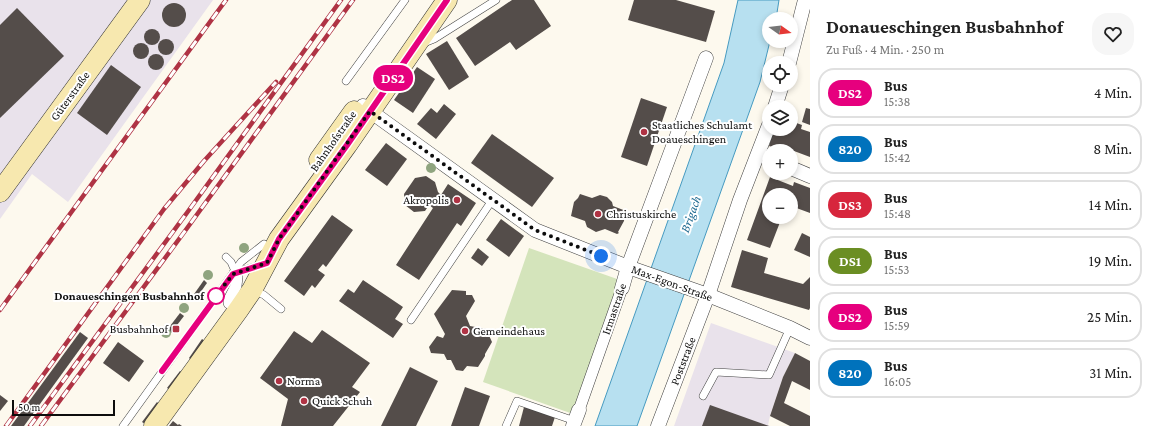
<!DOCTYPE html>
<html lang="de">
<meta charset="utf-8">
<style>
:root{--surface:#fff;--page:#f6f6f6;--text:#222;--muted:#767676;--line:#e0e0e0}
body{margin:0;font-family:"Crimson Pro",serif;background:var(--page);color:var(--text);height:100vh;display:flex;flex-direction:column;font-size:15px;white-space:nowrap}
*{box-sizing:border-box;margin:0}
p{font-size:13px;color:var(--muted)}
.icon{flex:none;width:22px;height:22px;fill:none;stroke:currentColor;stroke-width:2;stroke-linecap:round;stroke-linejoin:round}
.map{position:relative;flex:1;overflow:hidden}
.panel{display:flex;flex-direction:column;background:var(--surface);width:340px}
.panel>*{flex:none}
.badge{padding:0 8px;border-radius:13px;font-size:14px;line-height:26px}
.needle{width:26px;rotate:104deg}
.tools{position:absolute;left:762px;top:12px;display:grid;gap:8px}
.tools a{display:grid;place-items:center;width:36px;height:36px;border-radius:50%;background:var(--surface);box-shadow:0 2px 6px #0003;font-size:20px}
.scale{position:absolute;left:12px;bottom:10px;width:103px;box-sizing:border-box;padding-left:4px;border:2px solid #0d0d0d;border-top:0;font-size:11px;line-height:14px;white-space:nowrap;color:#0d0d0d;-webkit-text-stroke:3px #fff;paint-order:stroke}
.you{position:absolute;width:20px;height:20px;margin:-10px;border:3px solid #fff;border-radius:50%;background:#1a73e8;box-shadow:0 0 0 6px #1a73e833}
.map>.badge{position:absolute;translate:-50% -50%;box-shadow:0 0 0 2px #fff}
.round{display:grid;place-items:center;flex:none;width:42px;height:42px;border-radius:16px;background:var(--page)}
.overview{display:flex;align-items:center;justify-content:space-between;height:68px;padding:0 16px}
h1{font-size:19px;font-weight:700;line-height:30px}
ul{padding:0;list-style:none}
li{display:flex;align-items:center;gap:12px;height:50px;margin:0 8px 6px;padding:0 8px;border:2px solid var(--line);border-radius:16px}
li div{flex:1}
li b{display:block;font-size:15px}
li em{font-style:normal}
li .badge{min-width:44px;font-weight:700;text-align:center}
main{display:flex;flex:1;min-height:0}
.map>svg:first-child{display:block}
</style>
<main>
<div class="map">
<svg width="810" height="426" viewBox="0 0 810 426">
<rect width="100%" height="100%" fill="#fdf9ee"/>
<g fill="#e9e2eb">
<polygon points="0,0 213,0 68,202 32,174 0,219"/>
<polygon points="711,323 795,353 783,377 770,416 768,425 770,426 674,426"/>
</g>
<polygon fill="#d4e4bb" points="529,248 620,280 573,414 483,382"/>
<polygon fill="#b7e0f0" stroke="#469ac0" points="738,0 779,0 776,19 769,19 769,41 770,41 760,82 637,426 595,426 724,63"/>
<g fill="#544d4a">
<polygon points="512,0 534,0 551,26 516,50 510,42 475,66 456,38"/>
<polygon points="634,0 676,0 715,11 706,42 628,20"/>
<circle cx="174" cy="15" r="12"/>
<polygon points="17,8 64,56 0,118 0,25"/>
<circle cx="152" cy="37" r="8"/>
<circle cx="166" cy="47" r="8"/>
<polygon points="447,41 469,77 449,90 426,54"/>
<circle cx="141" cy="51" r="8"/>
<circle cx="156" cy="62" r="8"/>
<polygon points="111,65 141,87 107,135 77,113"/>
<polygon points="417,67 435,79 413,113 394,100"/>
<polygon points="641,98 667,107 647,166 621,157"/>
<polygon points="444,104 456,114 436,139 417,124 431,108 437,113"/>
<polygon points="806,108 810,109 810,125 802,122"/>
<polygon points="791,121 802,125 801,129 810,132 810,157 794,151 793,154 791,153 791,151 784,151 769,146 774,129 791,129"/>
<polygon points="492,134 554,178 532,207 471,163"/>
<polygon points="386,143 407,159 387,186 365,170"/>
<polygon points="426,176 435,182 438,192 441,195 448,184 476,203 461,226 457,223 419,280 396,265 433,208 429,205 425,211 414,212 405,205 404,194 415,178"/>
<polygon points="770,177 793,186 794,182 810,188 810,213 791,206 791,195 769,195 769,217 782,217 770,248 747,240"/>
<polygon points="580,194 592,198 600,195 607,197 612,202 613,206 626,211 625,213 624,221 618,232 619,233 617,234 605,229 596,232 587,227 585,221 571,216 574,202 578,198"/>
<polygon points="332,215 353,230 326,267 323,264 318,270 325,275 315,288 312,285 304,296 284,281"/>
<polygon points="501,219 524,236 509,257 486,240"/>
<polygon points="802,233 810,237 810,257 794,250"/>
<polygon points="478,248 489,257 482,266 471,258"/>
<polygon points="742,250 768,258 764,273 803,284 810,277 810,308 809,310 731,287"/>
<polygon points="204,280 207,283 195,300 192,297"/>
<polygon points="363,280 403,307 395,319 403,324 393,338 339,301 348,289 354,293"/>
<polygon points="452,290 466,291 466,295 472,295 475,301 466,316 470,326 486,329 492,342 485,354 485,356 478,367 467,366 463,371 456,370 451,360 447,360 444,354 431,353 429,347 437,336 443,338 445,334 434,314"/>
<polygon points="180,313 184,316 171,333 167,330"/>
<polygon points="322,330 370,363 352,387 360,392 333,426 281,426 288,399 260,378 294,331 312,343"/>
<polygon points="80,332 88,338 24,426 11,426"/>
<polygon points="202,339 205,341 191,360 189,358"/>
<polygon points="118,342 144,361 129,382 103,363"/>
<polygon points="795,353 810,361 810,390 792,381 784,403 810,416 810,426 790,426 770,416 783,377"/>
<polygon points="410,367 438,381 416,426 381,426"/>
<polygon points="180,371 183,373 170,390 167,388"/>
<polygon points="465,387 490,396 479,426 451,426"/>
<polygon points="0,395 8,401 0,411"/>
<polygon points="157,402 159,404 145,424 142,422"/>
<polygon points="710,405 769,426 702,426"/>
<polygon points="524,407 555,417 552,426 519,426"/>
<polygon points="173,421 178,425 179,424 182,426 169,426"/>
</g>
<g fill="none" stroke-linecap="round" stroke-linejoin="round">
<g stroke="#404040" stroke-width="8">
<g id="service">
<polyline points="424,43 434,39 496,0"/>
<polyline points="346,81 405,0"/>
<polyline points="226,257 231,262 236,273"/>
<polyline points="233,273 261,265"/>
<polyline points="254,290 264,295 281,309"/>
<polyline points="411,320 493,199"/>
<polyline points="703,396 716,372 769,375 790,328"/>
<polyline points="123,426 241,262 264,244"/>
<polyline points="506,426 517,401 575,421"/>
</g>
</g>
<g stroke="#404040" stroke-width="12">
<g id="pedestrian">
<polyline points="229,303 229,300 236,286 237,277"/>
<polyline points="579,410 622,288"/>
</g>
</g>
<g stroke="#404040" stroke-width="15">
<g id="minor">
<polyline points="789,63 805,0"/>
<polyline points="363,106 535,230 628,267 708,295 790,328 810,338"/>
<polyline points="775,107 782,85"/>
<polyline points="791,168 810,176"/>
<polyline points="622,288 628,267 706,58"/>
<polyline points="573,426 579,410"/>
<polyline points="658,426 708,295 740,200 769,125"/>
</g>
</g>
<g stroke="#2f2f2f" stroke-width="21">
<g id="secondary">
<polyline points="319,160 354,111"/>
<polyline points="0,192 140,0"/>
<polyline points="154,426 239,309 252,290 279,239 347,145 447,0"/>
</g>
</g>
<use href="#service" stroke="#fff" stroke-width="7"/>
<use href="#pedestrian" stroke="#fff" stroke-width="11"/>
<use href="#minor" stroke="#fff" stroke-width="14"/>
<use href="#secondary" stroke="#f7e8af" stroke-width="20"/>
<g stroke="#af3344" stroke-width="4.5">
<g id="rail">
<polyline points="0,310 226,0"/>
<polyline points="6,426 164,209 204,161 276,82"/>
<polyline points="30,426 189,210 341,0"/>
<polyline points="41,426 185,231 353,0"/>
</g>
</g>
<use href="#rail" stroke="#fff" stroke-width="3" stroke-dasharray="9" stroke-linecap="butt"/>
</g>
<g fill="#8fa47f">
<circle cx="431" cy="168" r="5"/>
<circle cx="244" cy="248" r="5"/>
<circle cx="208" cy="275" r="5"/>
<circle cx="184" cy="308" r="5"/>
<circle cx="166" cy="333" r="5"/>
</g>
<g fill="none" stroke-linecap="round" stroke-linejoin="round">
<g stroke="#fff" stroke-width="9">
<polyline id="line" points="162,371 233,274 267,263 279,239 347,145 447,0"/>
</g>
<use href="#line" stroke="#e6007e" stroke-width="6"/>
<polyline stroke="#0d0d0d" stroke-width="4" stroke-dasharray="0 7.2" points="216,296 233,274 267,263 279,239 370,111 535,230 601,256"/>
</g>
<g fill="#af3344" stroke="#fff" stroke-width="1.5">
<circle cx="644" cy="132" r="4"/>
<circle cx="457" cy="200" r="4"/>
<circle cx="598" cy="214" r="4"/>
<rect x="172" y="325" width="8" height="8" rx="2"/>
<circle cx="465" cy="331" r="4"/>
<circle cx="279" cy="381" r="4"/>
<circle cx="304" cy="401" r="4"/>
</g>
<circle fill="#fff" stroke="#e6007e" stroke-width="2" cx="216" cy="296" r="8"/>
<g text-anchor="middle" stroke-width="4" stroke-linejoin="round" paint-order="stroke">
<g font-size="12" fill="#0d0d0d" stroke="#fff">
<text transform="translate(70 96) rotate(-54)" y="4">Güterstraße</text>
<text transform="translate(333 141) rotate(-55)" y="4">Bahnhofstraße</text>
<text transform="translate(672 283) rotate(20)" y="4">Max-Egon-Straße</text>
<text transform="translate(614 309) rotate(-71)" y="4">Irmastraße</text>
<text transform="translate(683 361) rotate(-69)" y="4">Poststraße</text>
</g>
<g font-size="12" fill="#0d0d0d" stroke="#fff" text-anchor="start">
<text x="652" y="129">Staatliches Schulamt<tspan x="652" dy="14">Doaueschingen</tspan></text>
<text x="449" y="204" text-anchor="end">Akropolis</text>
<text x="606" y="218">Christuskirche</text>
<text x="168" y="333" text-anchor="end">Busbahnhof</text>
<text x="473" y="335">Gemeindehaus</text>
<text x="287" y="385">Norma</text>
<text x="312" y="405">Quick Schuh</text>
</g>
<g font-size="12" font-weight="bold" fill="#0d0d0d" stroke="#fff" text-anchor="end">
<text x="204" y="300">Donaueschingen Busbahnhof</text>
</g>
<g font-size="13" font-style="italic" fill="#226c92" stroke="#fff">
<text transform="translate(690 214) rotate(-70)" y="5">Brigach</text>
</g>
</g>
</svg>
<div class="tools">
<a><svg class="needle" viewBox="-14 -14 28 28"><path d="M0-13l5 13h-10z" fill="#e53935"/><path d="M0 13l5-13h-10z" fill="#767676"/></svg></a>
<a><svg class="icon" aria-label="locate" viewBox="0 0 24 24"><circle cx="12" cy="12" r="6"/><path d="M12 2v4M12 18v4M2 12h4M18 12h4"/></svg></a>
<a><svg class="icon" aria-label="layers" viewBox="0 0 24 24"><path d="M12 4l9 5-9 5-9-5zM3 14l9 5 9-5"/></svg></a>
<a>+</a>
<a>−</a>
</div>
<div class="scale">50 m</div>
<div class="you" style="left:601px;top:256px"></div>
<b class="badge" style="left:393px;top:78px;background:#e6007e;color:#fff">DS2</b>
</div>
<section class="panel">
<div class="overview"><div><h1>Donaueschingen Busbahnhof</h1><p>Zu Fuß · 4 Min. · 250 m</p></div><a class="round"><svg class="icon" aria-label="heart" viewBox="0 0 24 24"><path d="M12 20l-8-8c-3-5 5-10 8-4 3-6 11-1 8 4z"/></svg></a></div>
<ul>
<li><span class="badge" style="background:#e6007e;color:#fff">DS2</span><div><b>Bus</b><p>15:38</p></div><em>4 Min.</em></li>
<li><span class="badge" style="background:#0072bc;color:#fff">820</span><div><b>Bus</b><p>15:42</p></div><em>8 Min.</em></li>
<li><span class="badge" style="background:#d7263d;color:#fff">DS3</span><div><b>Bus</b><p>15:48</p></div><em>14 Min.</em></li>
<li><span class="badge" style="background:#6b8e23;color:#fff">DS1</span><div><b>Bus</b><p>15:53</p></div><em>19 Min.</em></li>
<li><span class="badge" style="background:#e6007e;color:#fff">DS2</span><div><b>Bus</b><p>15:59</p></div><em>25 Min.</em></li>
<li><span class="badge" style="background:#0072bc;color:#fff">820</span><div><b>Bus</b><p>16:05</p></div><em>31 Min.</em></li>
</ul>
</section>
</main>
